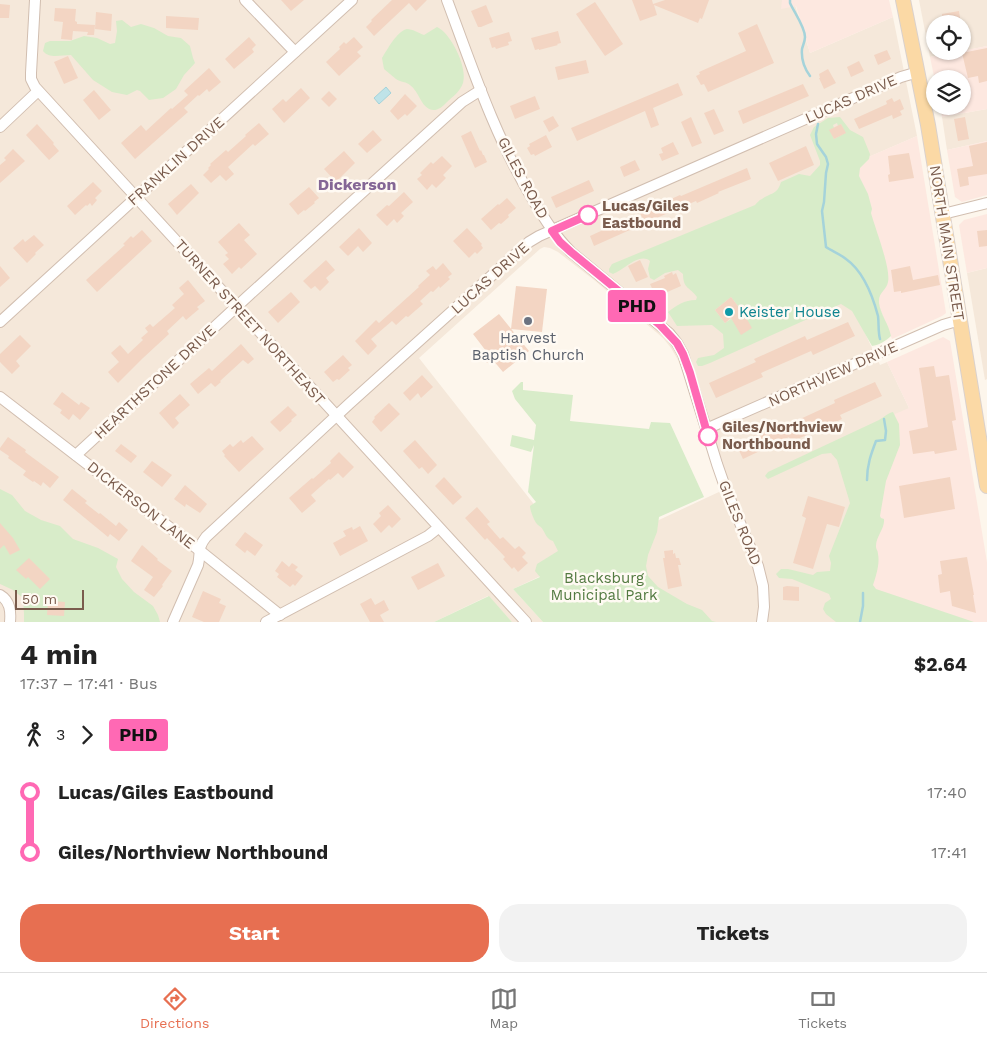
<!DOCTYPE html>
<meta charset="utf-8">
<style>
:root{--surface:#fff;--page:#f2f2f2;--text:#222;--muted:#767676;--line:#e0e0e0;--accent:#e76f51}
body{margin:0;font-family:"Work Sans",sans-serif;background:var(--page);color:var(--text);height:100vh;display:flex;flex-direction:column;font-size:19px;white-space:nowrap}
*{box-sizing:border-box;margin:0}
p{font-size:16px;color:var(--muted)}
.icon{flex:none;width:28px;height:28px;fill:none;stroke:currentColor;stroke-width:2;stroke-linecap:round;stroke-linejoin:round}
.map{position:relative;height:622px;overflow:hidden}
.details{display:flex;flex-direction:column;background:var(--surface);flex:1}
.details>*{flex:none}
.badge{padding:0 10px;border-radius:4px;font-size:18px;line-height:32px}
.buttons{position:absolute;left:926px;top:15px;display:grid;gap:10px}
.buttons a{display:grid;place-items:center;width:45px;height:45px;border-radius:50%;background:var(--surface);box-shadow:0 1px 4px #0004;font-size:25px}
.scale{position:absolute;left:15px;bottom:12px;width:69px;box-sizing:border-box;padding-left:5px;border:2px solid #7a5c4d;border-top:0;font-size:14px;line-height:18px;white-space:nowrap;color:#7a5c4d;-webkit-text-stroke:4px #fffaf3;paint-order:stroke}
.map>.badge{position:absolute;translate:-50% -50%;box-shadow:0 0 0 2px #fff}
.legs{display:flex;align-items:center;gap:8px;height:55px;padding:0 20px;font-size:16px}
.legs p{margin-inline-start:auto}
.overview{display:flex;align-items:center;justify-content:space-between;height:85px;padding:0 20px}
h1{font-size:28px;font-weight:700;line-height:38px}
.action{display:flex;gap:10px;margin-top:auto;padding:10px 20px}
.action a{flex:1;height:58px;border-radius:20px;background:var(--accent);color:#fff;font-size:20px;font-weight:700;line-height:58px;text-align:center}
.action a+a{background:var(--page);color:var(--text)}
ul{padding:0 20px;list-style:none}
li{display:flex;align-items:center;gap:18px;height:60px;font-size:19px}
li i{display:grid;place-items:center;width:8px;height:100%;margin:0 6px;background:currentColor}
li i::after{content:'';width:12px;height:12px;margin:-6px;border:4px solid;border-radius:50%;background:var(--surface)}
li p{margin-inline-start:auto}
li:first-child i{background:linear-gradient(#0000 50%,currentColor 0)}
li:last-child i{background:linear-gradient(currentColor 50%,#0000 0)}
.dock{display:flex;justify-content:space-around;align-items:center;height:70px;border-top:1px solid var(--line);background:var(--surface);font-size:14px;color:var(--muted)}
.dock a{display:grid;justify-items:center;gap:2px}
.dock .active{color:var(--accent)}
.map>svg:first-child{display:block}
</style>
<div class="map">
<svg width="987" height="622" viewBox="0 0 987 622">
<rect width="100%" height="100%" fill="#fdf6ec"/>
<g fill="#f5e8da">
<polygon points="0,0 782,0 782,8 795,5 810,53 893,17 917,136 691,234 848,297 880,365 887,362 909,408 847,622 662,622 645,604 631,533 721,491 703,439 684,375 678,360 671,348 663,338 594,280 558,252 550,248 544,247 540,249 419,358 577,559 513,589 543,622 512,622 488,596 434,622 0,622"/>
<polygon points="919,0 987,0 987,46 963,51 962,24 935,24 935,51 959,51 930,57"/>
<polygon points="987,109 987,141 947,150 942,117"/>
<polygon points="987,268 987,379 985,380 967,273"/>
</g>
<g fill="#fde8e0">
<polygon points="782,0 889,0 893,17 810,53 796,6 781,9"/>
<polygon points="987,46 987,109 942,117 940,106 962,106 962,79 935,79 935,81 930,57"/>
<polygon points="917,136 946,313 942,316 892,339 871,287 852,164"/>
<polygon points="987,141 987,195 962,202 955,197 947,150"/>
<polygon points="987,214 987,268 967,273 959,225 964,220"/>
<polygon points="943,337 950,341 987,562 987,622 952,622 855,588 895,414 909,408 887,362"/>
</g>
<g fill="#d8ecc9" fill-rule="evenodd">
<path d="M 122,20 L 131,27 L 141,24 L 154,28 L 168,36 L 181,38 L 190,46 L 193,58 L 195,63 L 184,75 L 176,89 L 163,98 L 149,100 L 140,91 L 137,90 L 127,95 L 112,92 L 93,80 L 71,55 C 61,55 49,59 43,51 L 45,43 L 50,41 L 70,41 L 84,36 L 97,38 L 110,44 L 115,43 L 117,31 L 116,21 Z"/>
<path d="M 437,27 C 451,33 468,68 463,83 C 460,92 452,97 446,103 C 441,108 436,112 429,109 C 420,104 419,92 410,85 C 407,82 400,82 396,79 C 392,76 388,72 384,69 L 382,58 C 387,50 397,31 407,29 C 412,29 419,33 424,35 Z"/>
<path d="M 840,117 L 850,130 L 863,137 L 870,154 L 869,159 L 860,168 L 859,176 L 868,194 L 872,209 L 871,213 C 875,228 891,268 888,282 C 887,290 878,292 879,303 C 880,313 889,325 891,336 C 886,341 879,345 872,346 L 852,311 L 841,304 L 710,363 L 702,366 L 698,366 L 696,362 L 698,358 L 714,355 L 724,348 L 723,334 L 712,325 L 677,326 L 668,312 C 677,305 684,300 696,300 L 697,297 C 690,287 683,289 683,274 L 678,270 L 665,273 L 654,280 L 650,278 L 648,269 L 650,261 C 639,252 623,271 613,274 L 609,272 L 609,269 L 612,264 L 755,205 C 757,203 759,200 762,199 C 772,192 777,195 781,182 L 799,174 L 810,176 L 820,165 L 820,161 L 810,135 L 814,127 L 828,118 ZM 837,123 L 838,126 L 841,124 L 845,133 L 834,139 L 830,130 L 834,128 L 833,125 ZM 731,297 L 744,314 L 734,321 L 731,319 L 725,323 L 715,310 Z"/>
<path d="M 521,382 L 523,382 L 523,390 L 573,395 L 570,421 L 649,429 L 651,422 L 670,423 L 704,497 L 659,517 L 657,532 L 648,555 L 646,566 L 648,576 L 658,587 L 687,604 L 702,610 L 712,621 L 716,622 L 543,622 L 513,589 L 540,577 L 535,571 L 537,564 L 558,551 L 553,541 C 547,539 546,535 543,530 C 541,526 540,527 537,524 C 534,521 530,510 530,506 L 536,502 L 528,492 L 534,445 L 531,452 L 510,446 L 512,435 L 534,440 L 536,425 L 515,399 L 512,391 Z"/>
<path d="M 893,412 L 899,424 L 900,445 L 886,481 L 880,516 L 881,518 L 884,519 C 885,529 876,536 876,546 C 876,550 878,550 878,554 C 880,564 876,576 873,585 L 876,589 L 974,622 L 836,622 L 826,614 L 823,609 L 825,603 L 831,599 L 829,594 L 792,579 L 779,578 L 776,574 L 781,569 L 788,569 L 813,575 L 817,572 L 830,571 L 831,563 L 829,556 L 850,503 L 837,460 L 831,453 L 822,454 L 768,479 L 765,476 L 768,472 L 879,420 C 884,417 888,413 893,412 Z"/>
<polygon points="0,489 12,495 25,511 41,520 60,526 73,539 98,548 118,559 116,567 122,579 134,592 153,606 158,615 160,622 24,622 24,614 23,598 13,590 0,584"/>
<polygon points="489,596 512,622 434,622"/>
</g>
<polygon fill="#bfe3e8" stroke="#a5d3da" points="386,87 391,93 379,104 374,98"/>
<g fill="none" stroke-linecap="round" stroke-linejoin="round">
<g stroke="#a5d3da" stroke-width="2.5">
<path d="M 790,0 L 790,3 C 794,12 805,27 805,37 C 805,41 803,45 802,49 C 801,60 804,68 810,76"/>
<path d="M 818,124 L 816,134 L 817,144 L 826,157 L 828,164 L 826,173 L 824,202 L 822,211 L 826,247 C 832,251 840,254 846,259 C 863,271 873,297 878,316 C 879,324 878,332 880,339"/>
<path d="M 867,480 C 867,465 871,454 876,441 L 885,440 L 886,431 L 884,419"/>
<polyline points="860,622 863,606 863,593"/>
</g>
</g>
<g fill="#f3d5c3">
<polygon points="281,0 304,0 291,11"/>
<polygon points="392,0 427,0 416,11 409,3 374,36 366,27 372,21 371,20"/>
<polygon points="632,0 652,0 653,4 665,0 709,0 702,19 700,18 698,23 654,5 657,15 640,21"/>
<polygon points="595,2 623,44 605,56 576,14"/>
<polygon points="0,4 10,5 9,18 0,18"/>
<polygon points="486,5 493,22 481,27 478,27 471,11"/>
<polygon points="55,8 76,9 75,21 77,22 77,24 95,25 94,35 87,35 88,32 73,31 72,40 61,39 63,22 54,21"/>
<polygon points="959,11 961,24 944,24 942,14"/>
<polygon points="96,12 112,14 111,31 95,29"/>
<polygon points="166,16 199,18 198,30 166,28"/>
<polygon points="757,24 774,63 708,92 704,84 701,85 696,76 700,74 699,72 746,51 738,33"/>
<polygon points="558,31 561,43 557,44 558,45 539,50 539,49 535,50 531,38"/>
<polygon points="509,32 512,41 508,42 509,45 496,49 495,47 492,48 489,38"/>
<polygon points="249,37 256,45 252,49 254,52 234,69 225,59"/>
<polygon points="354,37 363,47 357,52 361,56 339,76 326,62 340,49 339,47 344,42 346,44"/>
<polygon points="987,48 987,81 979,83 978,76 968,78 962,53"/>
<polygon points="887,50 891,59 878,65 874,55"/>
<polygon points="68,56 78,78 64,84 54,62"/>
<polygon points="586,60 589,73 558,80 555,67"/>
<polygon points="859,61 864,71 851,77 847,67"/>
<polygon points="209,68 221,82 209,92 207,89 199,96 198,95 184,108 188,112 135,159 121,143 141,125 146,131 171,108 172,109 188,95 184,91"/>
<polygon points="828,69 836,83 824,89 819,78 820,78 819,74"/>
<polygon points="678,83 683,95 653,108 659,125 651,128 645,111 577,141 571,128"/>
<polygon points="803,84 809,96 743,124 738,111"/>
<polygon points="301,88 310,98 284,123 272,109 283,99 286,102"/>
<polygon points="94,90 111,110 99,120 83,100"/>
<polygon points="329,91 337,99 329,107 321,99"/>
<polygon points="405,94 417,106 407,116 405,114 398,120 390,111"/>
<polygon points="535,96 540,109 515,119 510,106"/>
<polygon points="892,98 894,102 900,99 904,109 900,111 902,115 893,119 892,115 859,129 854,119 887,104 886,101"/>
<polygon points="714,109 724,131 714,135 704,113"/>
<polygon points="553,116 559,126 549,132 543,121"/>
<polygon points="691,117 702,143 692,147 681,122"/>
<polygon points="965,117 969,139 958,141 954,119"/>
<polygon points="259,123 269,134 255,146 253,144 228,167 234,174 226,181 220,175 211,183 203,175 209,169 208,168 211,165 210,164 226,150 228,152 246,136 245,135"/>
<polygon points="37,124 54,143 53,144 59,151 49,160 26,135"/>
<polygon points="841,124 846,133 834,139 829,130"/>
<polygon points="373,130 382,140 367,153 358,144"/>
<polygon points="471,131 480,151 481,150 483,155 484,155 487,162 475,168 461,136"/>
<polygon points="546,135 552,147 535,156 534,154 531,155 527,148 530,146 529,144"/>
<polygon points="673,142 679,154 662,161 659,154 663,153 661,148"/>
<polygon points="987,142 987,174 968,177 969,185 960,187 957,169 973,166 969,146"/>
<polygon points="806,146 814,165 778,181 769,163"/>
<polygon points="13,149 25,161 0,183 0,165 6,160 4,158"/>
<polygon points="344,151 355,163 336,182 324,169"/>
<polygon points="909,153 914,178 889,182 888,175 890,174 888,156"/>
<polygon points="442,156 452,166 443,175 446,178 436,188 432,184 427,190 417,179 422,175 420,173 431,162 433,164"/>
<polygon points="635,160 640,170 624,177 620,167"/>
<polygon points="747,168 751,179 718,192 719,193 697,203 696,201 645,223 640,213 680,195 681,196"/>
<polygon points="589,180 594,191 556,208 551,197"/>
<polygon points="93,182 102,191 95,198 97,200 92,206 90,203 87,206 86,205 75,215 67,206"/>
<polygon points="191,184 199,193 177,215 168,204"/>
<polygon points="309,187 319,198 314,202 315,203 305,211 304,210 298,215 289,204"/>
<polygon points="404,192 413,202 401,213 404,216 397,223 394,219 387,226 376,215 387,205 389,206"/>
<polygon points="507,198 516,208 508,215 509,217 501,224 499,223 491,230 481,219 498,204 499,205"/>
<polygon points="627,219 632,229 594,246 590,236"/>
<polygon points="239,223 250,235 244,240 257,254 241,269 239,267 232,274 223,264 229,259 225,255 228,253 218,242"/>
<polygon points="359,228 372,243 363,252 358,246 348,256 339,247"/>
<polygon points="467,228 482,244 481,245 483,248 477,254 475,252 469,258 453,241"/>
<polygon points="142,230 152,241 97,292 86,280 125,245 123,244 131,236 133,238"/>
<polygon points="987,230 987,246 979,247 977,231"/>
<polygon points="34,235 44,245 35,253 36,254 27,263 13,248 23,239 25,242"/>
<polygon points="326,260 335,270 326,278 329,282 320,291 315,286 311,289 303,281"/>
<polygon points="640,260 648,277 636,282 628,266"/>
<polygon points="443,263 452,274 448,277 450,279 440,288 439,286 433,292 431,291 420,301 423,304 408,317 406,316 396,325 392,321 371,339 377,346 368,355 355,341 376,320 379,323 419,287 418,286 430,275 426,271 433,266 436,270"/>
<polygon points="0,266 10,278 0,287"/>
<polygon points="910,266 913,280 938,275 940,285 901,293 901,291 894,292 891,270"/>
<polygon points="672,272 673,275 676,273 681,286 656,297 650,284 665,278 664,276"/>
<polygon points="188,280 205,301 197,307 199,309 186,320 183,316 167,331 169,334 143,358 118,383 108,372 119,362 111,353 120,345 128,354 143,340 141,338 148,332 145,328 150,324 153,327 175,308 172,305 184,294 179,288"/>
<polygon points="516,286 547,289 542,332 511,329"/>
<polygon points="291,292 300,302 278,323 268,312"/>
<polygon points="731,297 744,314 752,328 741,335 731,318 725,323 715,310"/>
<polygon points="499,314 529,351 503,372 492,359 487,363 481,355 486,351 473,334"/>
<polygon points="848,322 855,336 813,355 811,351 761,373 763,377 716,398 709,383 756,362 754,359 805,336 807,340"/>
<polygon points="20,335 31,346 16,361 20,366 12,374 0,362 0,354"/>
<polygon points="241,344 254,359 248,364 243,360 220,381 221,382 215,387 211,383 198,394 190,384 209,368 212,371"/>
<polygon points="343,355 352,365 348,368 350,370 339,380 337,379 333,382 324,372"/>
<polygon points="934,366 936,377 949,375 956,420 952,421 957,450 935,454 934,451 913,454 909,431 928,427 919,368"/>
<polygon points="422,375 433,387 421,398 418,393 410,401 403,393"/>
<polygon points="875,382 882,396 840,415 842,419 791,442 789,437 743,459 736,444 783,422 785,426 835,403 834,400"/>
<polygon points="62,392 79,405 81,402 90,408 80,420 73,414 69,420 60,413 62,410 53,404"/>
<polygon points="180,394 190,405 175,418 179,423 173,429 159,413"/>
<polygon points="389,403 400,414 381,432 372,422 375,418 374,417"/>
<polygon points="288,406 297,415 291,420 292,421 280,432 270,422"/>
<polygon points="252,436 264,449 239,472 224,456 225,455 222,451 230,444 233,447 241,440 243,443"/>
<polygon points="8,437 26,450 25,452 59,477 50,488 43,482 41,486 34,481 33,482 23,475 26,471 8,458 9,456 0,450 0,448"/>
<polygon points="415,440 437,465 428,474 422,467 419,469 403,451"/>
<polygon points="121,444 137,456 131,463 115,451"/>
<polygon points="339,452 354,467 343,478 338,473 330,480 329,479 311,495 316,501 302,513 289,498 312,478 313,479 331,463 330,461"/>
<polygon points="152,461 172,475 162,487 143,472"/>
<polygon points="444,477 462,497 453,505 435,486"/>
<polygon points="950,477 955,509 904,518 899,486"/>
<polygon points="185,485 207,504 200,513 186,504 185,507 174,499"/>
<polygon points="72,489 87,501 85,503 99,514 100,513 116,526 119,522 128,530 119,541 110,534 108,537 63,500"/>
<polygon points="808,496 845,507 839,527 827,524 813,569 793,563 806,518 802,516"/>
<polygon points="388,505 401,519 392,528 389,525 381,533 373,524 381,516 379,513"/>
<polygon points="477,507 490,522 487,524 500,539 503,537 515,549 519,546 526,553 522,557 528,563 518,572 514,567 512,569 503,559 505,557 487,538 485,540 465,518"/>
<polygon points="0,523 13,538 20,550 10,555 4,545 0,549"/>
<polygon points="360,526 368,541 340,556 333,543 346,536 343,531 352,527 353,530"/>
<polygon points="245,532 263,545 255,556 247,550 245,553 235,545"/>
<polygon points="142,545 158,559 157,560 172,571 162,585 163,586 154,597 144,590 153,577 131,561"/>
<polygon points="673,550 673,554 675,553 676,558 679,558 681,565 678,565 682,586 668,589 663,558 665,558 664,551"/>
<polygon points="967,557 974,595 973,595 976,613 952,606 950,591 940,593 938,575 942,574 940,561"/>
<polygon points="29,558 50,579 40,589 28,577 26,579 16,570"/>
<polygon points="282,561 289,567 292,563 298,567 295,570 303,576 295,586 293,584 290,587 277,577 279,574 275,571"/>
<polygon points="438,563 445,576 418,590 411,577"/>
<polygon points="787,586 799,587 799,601 783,600 783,587"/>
<polygon points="203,591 221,599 219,603 226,606 219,622 204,622 192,617"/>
<polygon points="371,598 375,605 384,600 389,610 380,615 384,622 370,622 360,604"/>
<polygon points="52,601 65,602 64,616 47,615 48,602 52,603"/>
</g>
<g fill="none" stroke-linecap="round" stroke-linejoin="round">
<g stroke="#d1beb0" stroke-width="12">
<g id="minor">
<polyline points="35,0 31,73 31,79 35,87 526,622"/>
<polyline points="245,0 295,52"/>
<path d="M 447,0 C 472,67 495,137 533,200 C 544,218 555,236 571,252 L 669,333 L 677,343 L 683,354 L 717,464 L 725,487 L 758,566 L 763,586 L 764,607 L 762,622"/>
<polyline points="0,127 38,91"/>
<polyline points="943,214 987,203"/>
<polyline points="0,322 352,0"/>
<polyline points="0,397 199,550 280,615"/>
<polyline points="706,429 943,325 960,320"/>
<polyline points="76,455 247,297 462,102 481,90"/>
<path d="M 0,595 C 10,601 11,611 10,622"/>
<path d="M 173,622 L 198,565 C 201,553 197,548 206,537 L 349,404 L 529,242 L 539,236 L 566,224 L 901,77 L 918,72"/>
<polyline points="266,622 428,536 438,528"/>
</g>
</g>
<g stroke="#dad1cd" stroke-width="16">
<polyline id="major" points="903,0 928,125 987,486"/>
</g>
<use href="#minor" stroke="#fff" stroke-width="10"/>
<use href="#major" stroke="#fbd9a5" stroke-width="14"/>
</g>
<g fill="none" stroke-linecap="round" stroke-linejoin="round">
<g stroke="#fff" stroke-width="11">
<polyline id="line-1" points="588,215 552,231 560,242 571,252 660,325 677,343 683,354 690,373 708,436"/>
</g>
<use href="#line-1" stroke="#ff69b4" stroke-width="8"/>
</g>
<g fill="#fff" stroke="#ff69b4" stroke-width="2.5">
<circle cx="588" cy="215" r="9"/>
<circle cx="708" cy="436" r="9"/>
</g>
<circle fill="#0f9aa8" stroke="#fffaf3" stroke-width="2" cx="729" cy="312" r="5"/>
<circle fill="#6b7280" stroke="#fffaf3" stroke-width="2" cx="528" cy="321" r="5"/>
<g text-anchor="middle" stroke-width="5" stroke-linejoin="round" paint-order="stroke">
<g font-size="15" fill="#7a5c4d" stroke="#fffaf3">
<text transform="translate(851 99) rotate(-24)" y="5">LUCAS DRIVE</text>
<text transform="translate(176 161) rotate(-42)" y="5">FRANKLIN DRIVE</text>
<text transform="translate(523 178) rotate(62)" y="5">GILES ROAD</text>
<text transform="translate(947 243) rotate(81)" y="5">NORTH MAIN STREET</text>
<text transform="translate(490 278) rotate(-42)" y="5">LUCAS DRIVE</text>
<text transform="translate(250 322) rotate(48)" y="5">TURNER STREET NORTHEAST</text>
<text transform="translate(833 374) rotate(-24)" y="5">NORTHVIEW DRIVE</text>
<text transform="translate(155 382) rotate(-43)" y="5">HEARTHSTONE DRIVE</text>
<text transform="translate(141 505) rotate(38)" y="5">DICKERSON LANE</text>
<text transform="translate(740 523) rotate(68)" y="5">GILES ROAD</text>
</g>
<g font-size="15" font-weight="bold" fill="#7a5c4d" stroke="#fffaf3" text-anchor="start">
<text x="602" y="211">Lucas/Giles<tspan x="602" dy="17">Eastbound</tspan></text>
<text x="722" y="432">Giles/Northview<tspan x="722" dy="17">Northbound</tspan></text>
</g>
<g font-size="15" fill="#0d838f" stroke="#fffaf3" text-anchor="start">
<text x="739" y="317">Keister House</text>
</g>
<g font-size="15" fill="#5b616d" stroke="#fffaf3">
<text x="528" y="343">Harvest<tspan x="528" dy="17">Baptish Church</tspan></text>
</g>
<g font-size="15" fill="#537a41" stroke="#fffaf3">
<text x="604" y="583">Blacksburg<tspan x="604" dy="17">Municipal Park</tspan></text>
</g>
<g font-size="16" font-weight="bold" fill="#846695" stroke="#fffaf3">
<text x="357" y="190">Dickerson</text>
</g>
</g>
</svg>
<div class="buttons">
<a><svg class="icon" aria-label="locate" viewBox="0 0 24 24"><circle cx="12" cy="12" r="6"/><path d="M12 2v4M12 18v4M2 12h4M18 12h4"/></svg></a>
<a><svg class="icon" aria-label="layers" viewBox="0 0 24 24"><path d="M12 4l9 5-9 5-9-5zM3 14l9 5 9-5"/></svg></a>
</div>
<div class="scale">50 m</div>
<b class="badge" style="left:637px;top:306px;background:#ff69b4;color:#111">PHD</b>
</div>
<section class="details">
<div class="overview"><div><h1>4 min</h1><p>17:37 – 17:41 · Bus</p></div><b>$2.64</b></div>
<div class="legs"><svg class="icon" aria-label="walk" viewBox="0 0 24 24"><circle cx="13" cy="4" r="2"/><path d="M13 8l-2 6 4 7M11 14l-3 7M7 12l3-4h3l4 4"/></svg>3<svg class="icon" aria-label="forward" viewBox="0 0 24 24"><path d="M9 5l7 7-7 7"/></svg><b class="badge" style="background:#ff69b4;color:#111">PHD</b></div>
<ul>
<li><i style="color:#ff69b4"></i><b>Lucas/Giles Eastbound</b><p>17:40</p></li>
<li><i style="color:#ff69b4"></i><b>Giles/Northview Northbound</b><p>17:41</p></li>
</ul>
<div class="action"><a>Start</a><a>Tickets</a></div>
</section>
<nav class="dock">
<a class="active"><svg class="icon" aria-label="directions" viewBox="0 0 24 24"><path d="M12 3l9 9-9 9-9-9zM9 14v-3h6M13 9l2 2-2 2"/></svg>Directions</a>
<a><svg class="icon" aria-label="map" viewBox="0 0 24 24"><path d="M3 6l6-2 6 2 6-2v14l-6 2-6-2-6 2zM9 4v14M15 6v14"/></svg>Map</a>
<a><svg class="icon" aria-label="tickets" viewBox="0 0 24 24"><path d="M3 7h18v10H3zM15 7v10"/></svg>Tickets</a>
</nav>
